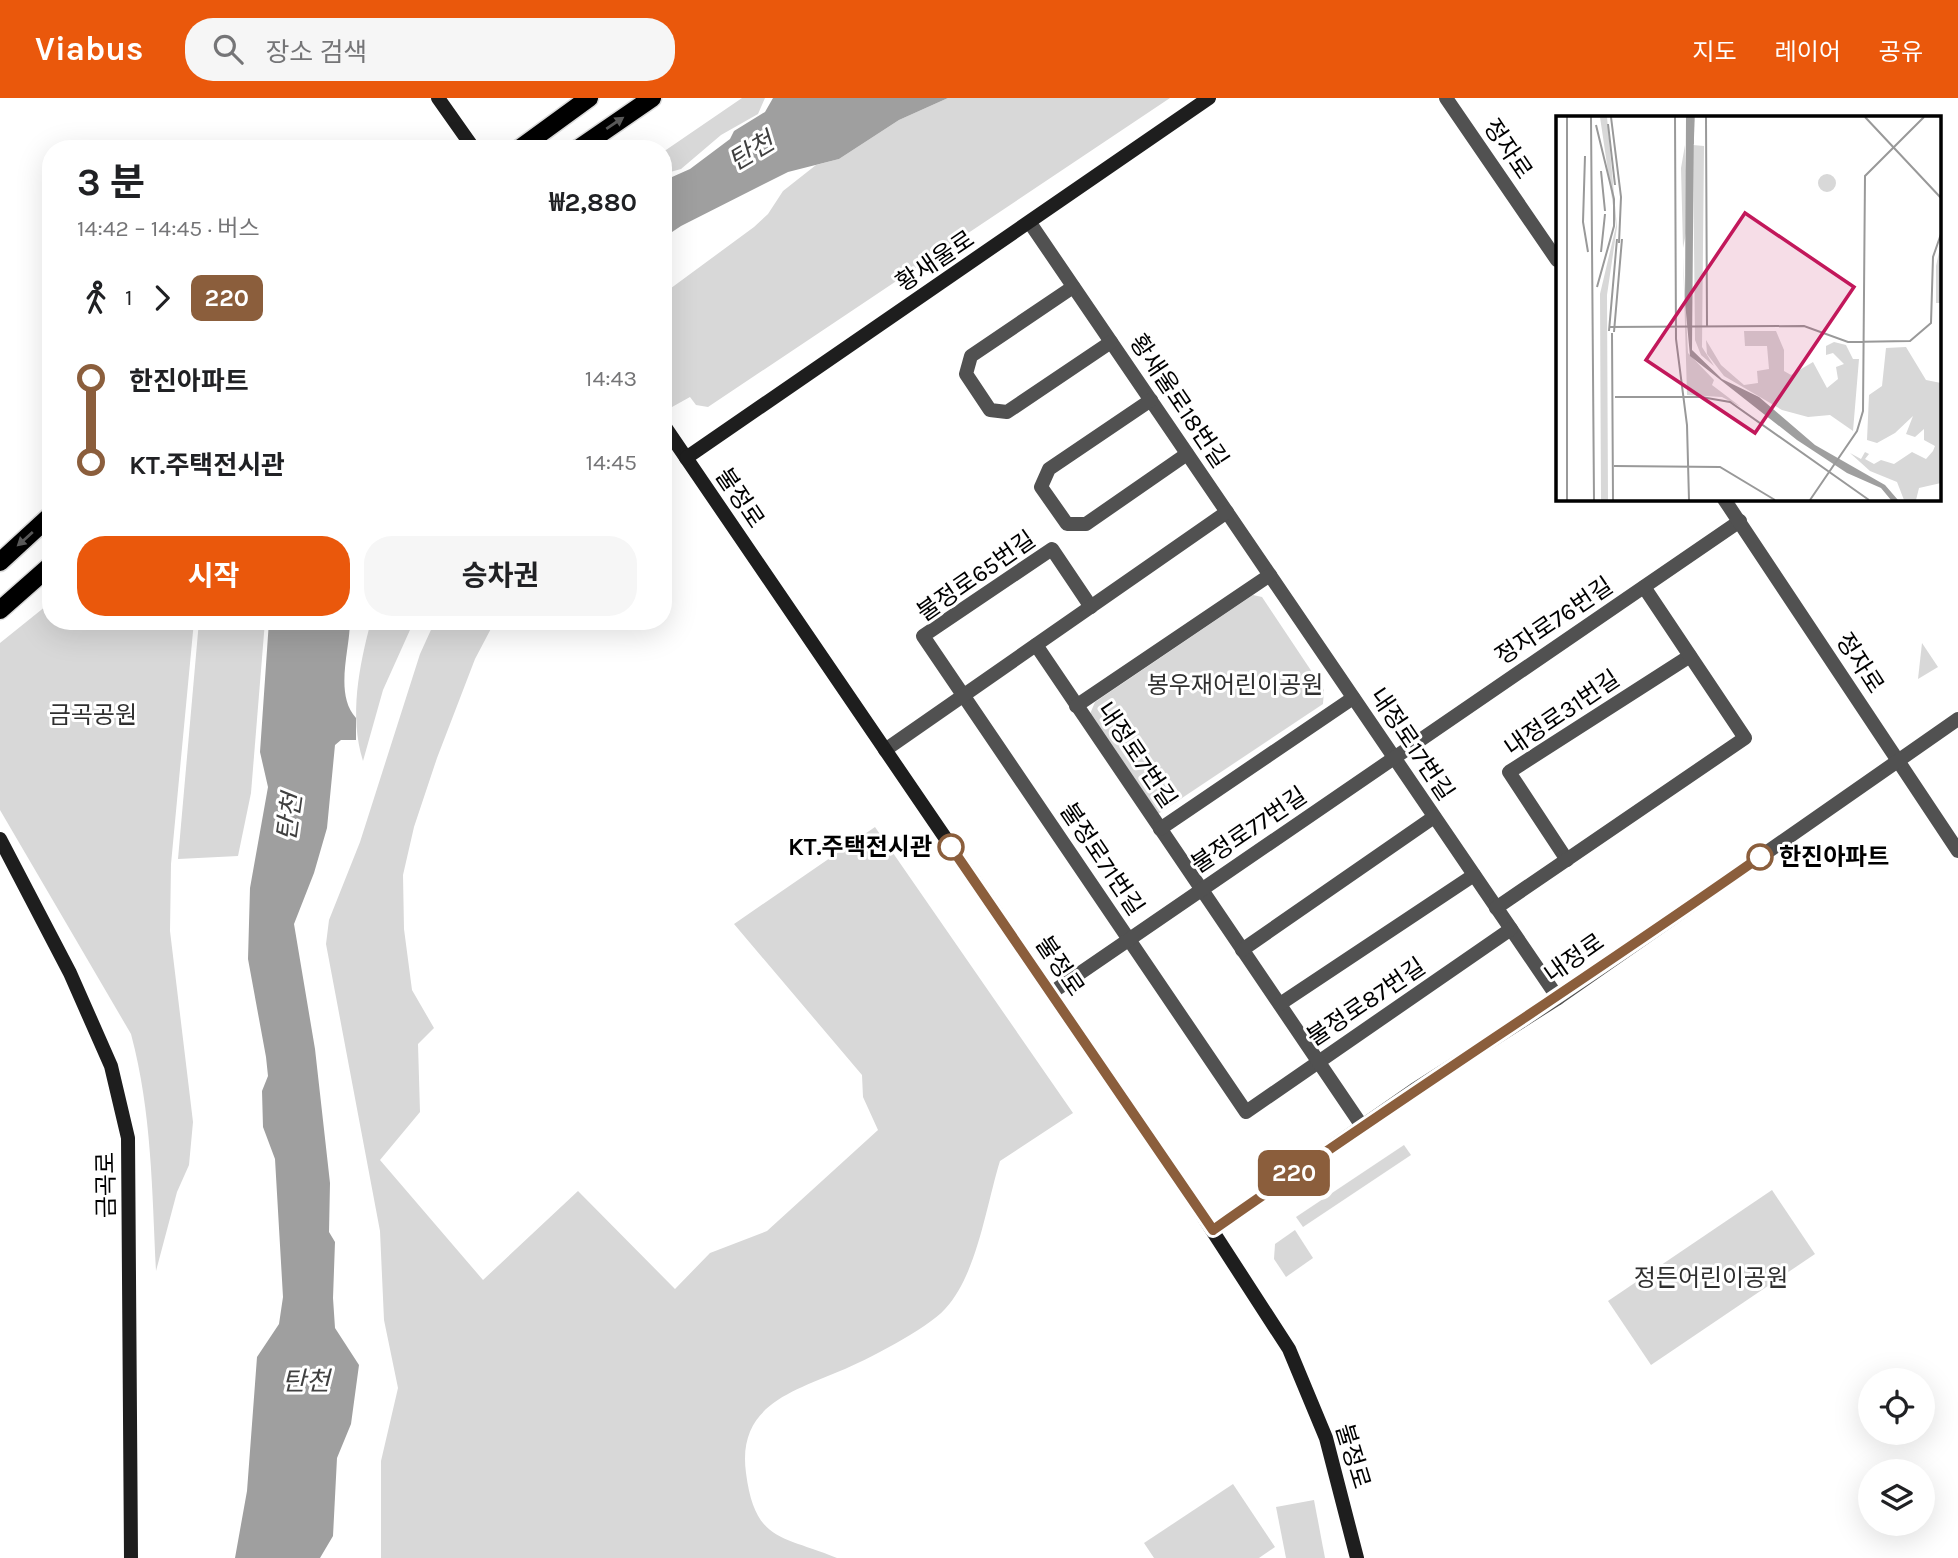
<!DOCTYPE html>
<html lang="ko">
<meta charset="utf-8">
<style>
:root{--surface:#fff;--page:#f6f6f6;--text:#202124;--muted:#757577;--accent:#ea580c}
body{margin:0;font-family:Karla,"Noto Sans KR",sans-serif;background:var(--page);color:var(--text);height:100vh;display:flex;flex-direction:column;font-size:26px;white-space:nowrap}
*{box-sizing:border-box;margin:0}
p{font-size:23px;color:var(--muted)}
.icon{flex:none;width:38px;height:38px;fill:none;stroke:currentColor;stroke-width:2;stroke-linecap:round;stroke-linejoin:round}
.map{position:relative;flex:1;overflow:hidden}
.side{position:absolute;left:42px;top:42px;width:630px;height:490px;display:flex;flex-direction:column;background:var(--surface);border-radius:28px;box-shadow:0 7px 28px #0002}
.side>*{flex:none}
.badge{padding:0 14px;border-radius:10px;font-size:24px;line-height:46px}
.buttons{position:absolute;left:1858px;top:1270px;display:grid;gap:14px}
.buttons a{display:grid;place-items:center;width:77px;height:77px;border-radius:50%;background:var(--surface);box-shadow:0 7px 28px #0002;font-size:35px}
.map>.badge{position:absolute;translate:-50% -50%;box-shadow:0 0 0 4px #fff}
.legs{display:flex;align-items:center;gap:10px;height:77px;padding:0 35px;font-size:23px}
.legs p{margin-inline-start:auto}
.summary{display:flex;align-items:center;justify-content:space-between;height:119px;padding:0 35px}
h1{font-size:38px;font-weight:700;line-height:52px}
.cta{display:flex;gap:14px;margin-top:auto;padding:14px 35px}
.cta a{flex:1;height:80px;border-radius:28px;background:var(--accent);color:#fff;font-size:28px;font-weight:700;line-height:80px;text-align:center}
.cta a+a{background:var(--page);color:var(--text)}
ul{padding:0 35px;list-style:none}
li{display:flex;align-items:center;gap:24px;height:84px;font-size:26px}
li i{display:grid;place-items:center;width:10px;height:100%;margin:0 9px;background:currentColor}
li i::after{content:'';width:18px;height:18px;margin:-9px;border:5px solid;border-radius:50%;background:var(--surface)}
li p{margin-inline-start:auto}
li:first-child i{background:linear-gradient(#0000 50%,currentColor 0)}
li:last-child i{background:linear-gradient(currentColor 50%,#0000 0)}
header{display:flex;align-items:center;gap:42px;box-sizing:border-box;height:98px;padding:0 35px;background:var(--accent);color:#fff}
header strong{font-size:33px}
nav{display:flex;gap:38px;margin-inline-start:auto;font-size:24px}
.search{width:490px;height:63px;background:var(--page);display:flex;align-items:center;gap:18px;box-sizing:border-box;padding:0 24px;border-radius:28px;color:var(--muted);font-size:26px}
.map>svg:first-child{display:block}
</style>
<header>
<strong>Viabus</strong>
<div class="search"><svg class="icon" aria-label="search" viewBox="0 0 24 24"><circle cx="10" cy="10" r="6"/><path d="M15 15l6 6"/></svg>장소 검색</div>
<nav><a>지도</a><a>레이어</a><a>공유</a></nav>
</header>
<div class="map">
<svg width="1958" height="1460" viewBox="0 0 1958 1460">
<rect width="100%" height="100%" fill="#fff"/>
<g fill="#d8d8d8">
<polygon points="742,0 765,0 758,16 721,37 681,71 663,76 663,54"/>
<polygon points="948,0 1170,0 708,309 696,307 690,299 663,314 663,196 754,129 768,116 783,93 816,67 839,61 899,22"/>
<polygon points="1253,497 1262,499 1324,592 1323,606 1152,720 1090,616 1095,604"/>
<path d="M 51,504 L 51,523 L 194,523 L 171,766 L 170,833 L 193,1024 L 189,1067 L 177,1094 L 156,1173 C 152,1093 152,1015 131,936 L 0,712 L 0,545 Z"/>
<polygon points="199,523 265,523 251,695 238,758 178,761"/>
<path d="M 371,523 L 414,523 L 383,592 L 363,663 C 349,617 359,569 371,523 Z"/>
<path d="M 435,523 L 495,523 L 475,561 L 437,660 L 414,729 L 403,777 L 404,831 L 412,892 L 434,930 L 418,946 L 420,1014 L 380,1062 L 483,1182 L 578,1093 L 675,1191 L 710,1155 L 767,1133 L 878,1032 L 863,999 L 862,977 L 734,826 L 875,729 L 1073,1015 L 1000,1063 C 986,1108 977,1177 945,1211 C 927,1231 865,1263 840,1273 C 791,1294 737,1308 746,1375 C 755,1444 781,1437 837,1460 L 381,1460 L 381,1363 L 398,1290 L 384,1222 L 380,1133 L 326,846 L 329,822 L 360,744 L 420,556 Z"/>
<polygon points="1922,545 1938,569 1918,581"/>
<polygon points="1404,1047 1411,1057 1303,1129 1296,1119"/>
<polygon points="1772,1092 1815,1156 1651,1267 1608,1203"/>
<polygon points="1295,1132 1313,1160 1286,1179 1274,1161 1275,1146"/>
<polygon points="1233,1386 1275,1449 1259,1460 1154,1460 1144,1445"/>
<polygon points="1314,1402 1325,1460 1286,1460 1276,1409"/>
</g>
<g fill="#9f9f9f">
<polygon points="773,0 948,0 899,22 839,61 788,74 681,128 663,140 663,83 690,71 730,41 734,33 765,14"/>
<path d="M 269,523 L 350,523 C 350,552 334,596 356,620 L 356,642 L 341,642 L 335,647 L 327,730 L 314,775 L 294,826 L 315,951 L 330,1085 L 329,1134 L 335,1144 L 333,1200 L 335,1230 L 359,1267 L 351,1326 L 337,1360 L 333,1438 L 320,1460 L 235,1460 L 247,1393 L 257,1259 L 279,1226 L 283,1199 L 275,1061 L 263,1029 L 262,993 L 268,978 L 266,959 L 248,861 L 250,790 L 268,689 L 260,654 Z"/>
</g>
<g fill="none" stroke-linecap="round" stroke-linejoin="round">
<g stroke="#dbdbdb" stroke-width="21">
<g id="primary">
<polyline points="519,51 589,0"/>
<polyline points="578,51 652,0"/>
<polyline points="0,464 51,417"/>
<polyline points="0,512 51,467"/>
</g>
</g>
<g stroke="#515151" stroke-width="14">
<polyline points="1030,125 1558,900"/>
<polyline points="1073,189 971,258 966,276 990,312 1007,314 1111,244"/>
<polyline points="1151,302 1049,371 1041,389 1067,426 1086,426 1187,356"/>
<polyline points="1091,509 1052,451 923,538 1246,1014 1511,831"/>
<polyline points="1036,547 1362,1028"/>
<polyline points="1076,608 1270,477"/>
<polyline points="885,652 1227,414"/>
<polyline points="1160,731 1353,600"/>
<polyline points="1567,762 1509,674 1690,558"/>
<polyline points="1496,810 1745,640 1644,489"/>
<polyline points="1242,852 1434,719"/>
<polyline points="1051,895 1740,423"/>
<polyline points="1280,906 1474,777"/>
</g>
<g stroke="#515151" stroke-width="14">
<polyline points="1446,0 1557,162"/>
<polyline points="1724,401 1958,753"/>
<polyline points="1213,1132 1414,992 1558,900 1958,621"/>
</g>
<g stroke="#1e1e1e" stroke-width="14">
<polyline points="438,0 474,51"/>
<polyline points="663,326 1197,1109 1289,1251 1326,1340 1357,1460"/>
<polyline points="686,360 1209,0"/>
<polyline points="0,741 70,875 111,968 128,1040 131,1460"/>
</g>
<use href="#primary" stroke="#000" stroke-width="18"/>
</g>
<defs><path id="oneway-solid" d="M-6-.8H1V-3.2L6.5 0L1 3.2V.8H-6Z" transform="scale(1.75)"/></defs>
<g fill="#595959">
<use href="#oneway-solid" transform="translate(615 25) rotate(-34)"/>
<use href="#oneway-solid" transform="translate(25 441) rotate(138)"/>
</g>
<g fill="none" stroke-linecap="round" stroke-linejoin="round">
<g stroke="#fff" stroke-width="16">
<path id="line-1" d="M 951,749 L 1213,1132 C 1393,1005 1579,886 1760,759"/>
</g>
<use href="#line-1" stroke="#8b5e3c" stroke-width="10"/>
</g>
<g fill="#fff" stroke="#8b5e3c" stroke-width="3.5">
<circle cx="951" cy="749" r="12"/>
<circle cx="1760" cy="759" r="12"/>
</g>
<g text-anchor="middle" stroke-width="6" stroke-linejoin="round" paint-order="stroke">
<g font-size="24" fill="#000" stroke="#fff">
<text transform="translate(1508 51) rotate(56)" y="8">정자로</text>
<text transform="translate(935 163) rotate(-34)" y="8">황새울로</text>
<text transform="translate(1179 303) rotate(56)" y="8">황새울로18번길</text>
<text transform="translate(740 400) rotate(56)" y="8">불정로</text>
<text transform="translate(976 478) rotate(-35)" y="8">불정로65번길</text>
<text transform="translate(1554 523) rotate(-34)" y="8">정자로76번길</text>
<text transform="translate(1860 565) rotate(57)" y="8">정자로</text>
<text transform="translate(1562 615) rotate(-34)" y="8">내정로31번길</text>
<text transform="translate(1412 646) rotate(56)" y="8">내정로17번길</text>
<text transform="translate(1137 657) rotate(56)" y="8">내정로7번길</text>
<text transform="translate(1249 732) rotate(-34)" y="8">불정로77번길</text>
<text transform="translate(1102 761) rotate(56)" y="8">불정로71번길</text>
<text transform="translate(1574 860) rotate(-35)" y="8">내정로</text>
<text transform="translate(1060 868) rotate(56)" y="8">불정로</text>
<text transform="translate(1366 904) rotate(-34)" y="8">불정로87번길</text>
<text transform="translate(106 1087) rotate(-91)" y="8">금곡로</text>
<text transform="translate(1353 1358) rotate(73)" y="8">불정로</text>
</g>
<g font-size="24" fill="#2f2f2f" stroke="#fff">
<text x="1235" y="595">봉우재어린이공원</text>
<text x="93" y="625">금곡공원</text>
<text x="1711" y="1188">정든어린이공원</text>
</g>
<g font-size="24" font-weight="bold" fill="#000" stroke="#fff" text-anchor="end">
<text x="932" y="757">KT.주택전시관</text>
<text x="1779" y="767" text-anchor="start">한진아파트</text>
</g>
<g font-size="26" font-style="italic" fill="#404040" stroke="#fff">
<text transform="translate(751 53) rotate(-31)" y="9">탄천</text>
<text transform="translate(289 719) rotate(-82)" y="9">탄천</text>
<text x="306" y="1292">탄천</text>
</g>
</g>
<g transform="translate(1556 18)">
<rect width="385" height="385" fill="#fff"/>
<path d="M 44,1 L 51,1 L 61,111 L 51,179 L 52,384 L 45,384 L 44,178 L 60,110 ZM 129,29 L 132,107 L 127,132 L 125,52 ZM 137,29 L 148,30 L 146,231 L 158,250 L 145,239 L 139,224 ZM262 67a9 9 0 1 1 18 0a9 9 0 1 1-18 0ZM 385,127 L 385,187 L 380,187 L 380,150 ZM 127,140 L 132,237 L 158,264 L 156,269 L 185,291 L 166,281 L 131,279 ZM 188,215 L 220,215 L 228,234 L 228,255 L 235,259 L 257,246 L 271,272 L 282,263 L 280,251 L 288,248 L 277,237 L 270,239 L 270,230 L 278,226 L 290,229 L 297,243 L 303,243 L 297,315 L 274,299 L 252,301 L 226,294 L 168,260 L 151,238 L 150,224 L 165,249 L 188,269 L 202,267 L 201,255 L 213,253 L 211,230 L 189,230 ZM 350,231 L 370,264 L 385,267 L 385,367 L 363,372 L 360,384 L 348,384 L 341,366 L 314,355 L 294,337 L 305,343 L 309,336 L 313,338 L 309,343 L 318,348 L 325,344 L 338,348 L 356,336 L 370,343 L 377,335 L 379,330 L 368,324 L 368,313 L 359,321 L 350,318 L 357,300 L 339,317 L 321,327 L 311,324 L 313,279 L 326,270 L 330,232 Z" fill="#d8d8d8"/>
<path d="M 130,1 L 138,1 L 136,234 L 166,263 L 203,281 L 259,329 L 329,369 L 342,384 L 335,384 L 325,372 L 291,357 L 241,324 L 134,240 L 129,186 Z" fill="#9f9f9f"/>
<path fill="none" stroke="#9f9f9f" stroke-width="3.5" d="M 136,28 L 137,1"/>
<path fill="none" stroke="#999" stroke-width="2" d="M 35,1 L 38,384M 55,1 L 65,81 L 63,127M 119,1 L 120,223 L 131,309 L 133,384M 150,1 L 151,210M 309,1 L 385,82M 52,8 L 59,69M 40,9 L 58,83 L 58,110 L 41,171M 29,40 L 27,106 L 32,136M 45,55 L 49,95M 45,136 L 49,98M 53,211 L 248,210 L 292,226 L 354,225 L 375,207 L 377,141 L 385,118M 53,215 L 61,123M 58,216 L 66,123M 56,217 L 57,384M 59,281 L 145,281 L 174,286 L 313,384M 58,350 L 164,351 L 219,384M 11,384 L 11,1M 254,384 L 301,315 L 307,295 L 309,60 L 368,1"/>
<path fill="#c2185b" fill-opacity="0.15" stroke="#c2185b" stroke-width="3.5" d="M 189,97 L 298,171 L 199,317 L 90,244 Z"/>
<rect width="385" height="385" fill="none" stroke="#000" stroke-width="3.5"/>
</g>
</svg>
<div class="buttons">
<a><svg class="icon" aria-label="locate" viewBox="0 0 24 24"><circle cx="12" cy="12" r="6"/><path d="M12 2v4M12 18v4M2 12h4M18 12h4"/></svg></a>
<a><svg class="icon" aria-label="layers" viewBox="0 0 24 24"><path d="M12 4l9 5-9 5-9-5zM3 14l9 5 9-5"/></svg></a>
</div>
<b class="badge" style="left:1294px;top:1075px;background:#8b5e3c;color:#fff">220</b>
<section class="side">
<div class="summary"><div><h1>3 분</h1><p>14:42 – 14:45 · 버스</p></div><b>₩2,880</b></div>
<div class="legs"><svg class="icon" aria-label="walk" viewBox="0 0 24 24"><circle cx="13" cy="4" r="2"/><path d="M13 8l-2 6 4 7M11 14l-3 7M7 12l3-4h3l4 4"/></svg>1<svg class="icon" aria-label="forward" viewBox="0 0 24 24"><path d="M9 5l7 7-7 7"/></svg><b class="badge" style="background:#8b5e3c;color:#fff">220</b></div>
<ul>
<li><i style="color:#8b5e3c"></i><b>한진아파트</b><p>14:43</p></li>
<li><i style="color:#8b5e3c"></i><b>KT.주택전시관</b><p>14:45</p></li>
</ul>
<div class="cta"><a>시작</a><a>승차권</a></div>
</section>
</div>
